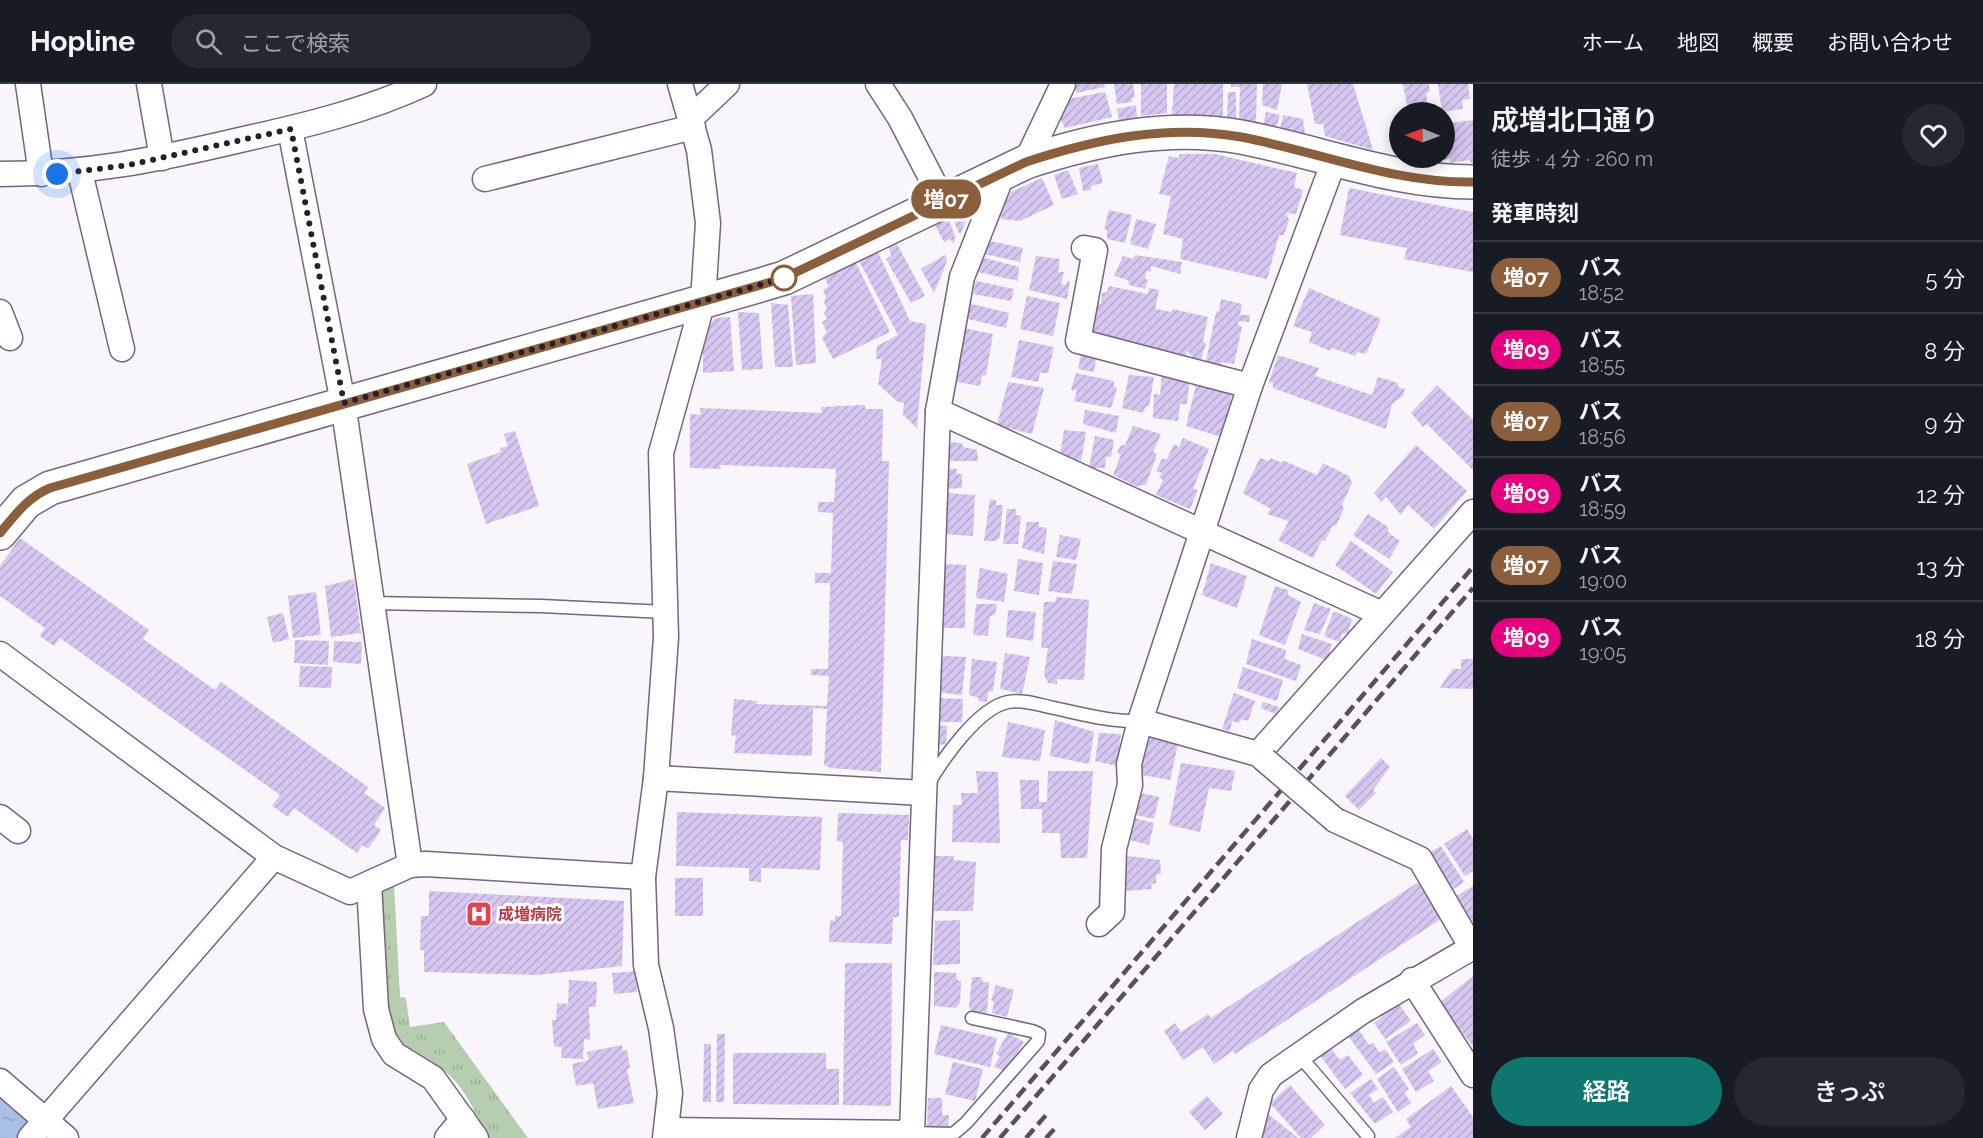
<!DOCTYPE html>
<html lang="ja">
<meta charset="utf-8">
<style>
:root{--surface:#171b24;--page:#242831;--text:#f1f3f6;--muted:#9ea1a6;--line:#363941;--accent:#0f766e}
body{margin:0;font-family:Raleway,"Noto Sans JP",sans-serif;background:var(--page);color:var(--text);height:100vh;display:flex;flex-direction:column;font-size:22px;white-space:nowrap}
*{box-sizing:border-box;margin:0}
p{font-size:20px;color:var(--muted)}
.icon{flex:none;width:33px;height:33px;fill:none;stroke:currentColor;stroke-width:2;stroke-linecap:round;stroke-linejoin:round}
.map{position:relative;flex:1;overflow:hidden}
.panel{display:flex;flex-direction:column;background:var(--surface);width:510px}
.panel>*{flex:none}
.badge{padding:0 12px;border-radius:20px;font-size:21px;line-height:39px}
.needle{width:39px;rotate:271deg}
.buttons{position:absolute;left:1389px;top:18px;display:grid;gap:12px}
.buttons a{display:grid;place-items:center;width:66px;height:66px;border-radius:50%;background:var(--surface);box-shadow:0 3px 15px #0003;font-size:30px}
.you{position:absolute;width:30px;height:30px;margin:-15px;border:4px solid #fff;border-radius:50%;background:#1a73e8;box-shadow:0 0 0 9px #1a73e833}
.map>.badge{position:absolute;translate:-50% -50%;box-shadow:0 0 0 3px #fff}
h2{padding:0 18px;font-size:22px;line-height:54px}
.round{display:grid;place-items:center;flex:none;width:63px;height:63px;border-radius:32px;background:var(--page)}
.overview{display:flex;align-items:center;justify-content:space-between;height:102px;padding:0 18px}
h1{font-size:28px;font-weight:600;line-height:45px}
.cta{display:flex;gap:12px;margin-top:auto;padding:12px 18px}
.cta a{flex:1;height:69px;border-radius:36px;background:var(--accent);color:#fff;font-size:24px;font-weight:600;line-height:69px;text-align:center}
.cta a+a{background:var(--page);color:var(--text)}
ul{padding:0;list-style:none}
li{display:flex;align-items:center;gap:18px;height:72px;padding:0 18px;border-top:2px solid var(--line)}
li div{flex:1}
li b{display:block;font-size:22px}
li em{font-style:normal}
li .badge{min-width:66px;font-weight:700;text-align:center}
header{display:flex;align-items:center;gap:36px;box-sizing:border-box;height:84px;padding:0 30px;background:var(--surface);border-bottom:2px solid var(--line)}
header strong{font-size:28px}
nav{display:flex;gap:33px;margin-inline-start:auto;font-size:21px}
.search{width:420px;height:54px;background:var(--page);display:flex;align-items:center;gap:15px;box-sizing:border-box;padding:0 21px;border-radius:33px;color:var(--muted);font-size:22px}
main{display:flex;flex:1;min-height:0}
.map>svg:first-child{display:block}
</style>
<header>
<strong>Hopline</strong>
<div class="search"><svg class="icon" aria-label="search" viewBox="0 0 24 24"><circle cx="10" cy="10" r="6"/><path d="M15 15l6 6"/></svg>ここで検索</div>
<nav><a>ホーム</a><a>地図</a><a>概要</a><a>お問い合わせ</a></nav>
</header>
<main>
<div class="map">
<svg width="1473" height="1054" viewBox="0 0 1473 1054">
<defs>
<pattern id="grass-tufts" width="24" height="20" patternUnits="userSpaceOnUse" patternTransform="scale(1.5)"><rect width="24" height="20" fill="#b7cdaf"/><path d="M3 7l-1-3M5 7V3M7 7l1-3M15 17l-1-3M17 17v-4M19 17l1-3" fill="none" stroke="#9db097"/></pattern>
<pattern id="water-ripples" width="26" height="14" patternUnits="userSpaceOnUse" patternTransform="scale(1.5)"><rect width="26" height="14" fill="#a9c0e6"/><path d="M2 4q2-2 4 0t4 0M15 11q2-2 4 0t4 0" fill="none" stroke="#91a5c5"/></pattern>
<pattern id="building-hatch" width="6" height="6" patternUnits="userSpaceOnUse" patternTransform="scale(1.5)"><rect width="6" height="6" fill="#d6c6f0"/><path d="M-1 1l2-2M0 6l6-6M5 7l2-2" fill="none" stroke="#b8aace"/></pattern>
</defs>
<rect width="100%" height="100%" fill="#f8f5fb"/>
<path fill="url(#grass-tufts)" d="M 394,800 L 400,913 L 406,914 L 410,943 L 444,938 L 528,1054 L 488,1054 C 475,1029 466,1003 442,985 C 423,969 402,965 388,943 L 377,810 Z"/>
<polygon fill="url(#water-ripples)" points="0,1009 53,1054 0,1054"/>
<g fill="url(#building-hatch)">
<polygon points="1075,0 1104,0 1105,3 1076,9"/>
<polygon points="1114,0 1133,0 1135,14 1132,14 1132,18 1117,20"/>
<polygon points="1141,0 1167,0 1167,29 1141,32"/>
<polygon points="1174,0 1223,0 1223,32 1172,31"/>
<polygon points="1231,0 1257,0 1256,37 1239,37 1240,3 1231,3"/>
<polygon points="1263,0 1282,0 1277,26 1262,21"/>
<polygon points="1307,0 1353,0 1373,66 1325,52 1323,40 1315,40"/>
<polygon points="1403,0 1429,0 1430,8 1426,9 1429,28 1408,28"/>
<polygon points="1438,0 1468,0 1470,15 1462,16 1463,25 1442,28"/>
<polygon points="1105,8 1112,33 1065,44 1060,34 1068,15"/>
<polygon points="1228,8 1236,8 1236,34 1227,33"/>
<polygon points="1136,21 1137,34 1119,36 1117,25"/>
<polygon points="1266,28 1280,31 1276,44 1263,41"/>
<polygon points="1283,31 1303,35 1305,50 1280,46"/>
<polygon points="1473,36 1473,84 1470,76 1450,79 1449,75 1429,78 1429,74 1444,74 1444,40"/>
<polygon points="1180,70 1215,70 1297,89 1294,103 1303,106 1296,130 1286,129 1289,136 1284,151 1279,151 1267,195 1180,175 1183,155 1163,150 1171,112 1159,110 1169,72 1178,74"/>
<polygon points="1098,80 1103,99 1091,102 1091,106 1083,107 1079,84"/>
<polygon points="1068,86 1078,110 1062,115 1054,91"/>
<polygon points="1042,94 1054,121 1020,137 1001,135 1000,128 1011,108"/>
<polygon points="1349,104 1473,128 1473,188 1404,175 1407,164 1340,151"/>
<polygon points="1109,126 1132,131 1125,159 1107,155 1107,146 1104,145"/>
<polygon points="962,128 966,137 960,151 952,133"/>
<polygon points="948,133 955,152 954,160 950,155 944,158 935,141"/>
<polygon points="1136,135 1156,140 1148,165 1130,160"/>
<polygon points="986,156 1023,164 1020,178 984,170"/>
<polygon points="897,160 925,212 911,219 886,175 891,172 889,164"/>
<polygon points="878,168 910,237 926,240 917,344 903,331 904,319 898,318 878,300 882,275 876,275 877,262 898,251 859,177"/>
<polygon points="945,171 947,177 934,209 921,185"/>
<polygon points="1135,171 1182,178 1180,190 1151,182 1151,188 1146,187 1145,195 1148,196 1145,205 1129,201 1128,196 1114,192 1123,172 1133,175"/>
<polygon points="1036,172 1060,175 1058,188 1064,188 1061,200 1066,201 1067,197 1070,197 1067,215 1029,206"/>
<polygon points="981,173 1019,183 1018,197 978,188"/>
<polygon points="854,175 890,248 833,275 822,254 827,248 822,238 827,235 824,229 827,225 824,218 826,213 823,206 829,202 825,195 830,187"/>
<polygon points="976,197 1014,205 1011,217 973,210"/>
<polygon points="1109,202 1148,210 1149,204 1159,206 1155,225 1172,228 1172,225 1208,233 1203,257 1206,260 1201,275 1194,274 1187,267 1185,272 1089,248 1095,218 1101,220 1102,209 1107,208"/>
<polygon points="1309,204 1381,235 1366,270 1357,268 1356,272 1332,264 1330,267 1309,258 1312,248 1293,242"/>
<polygon points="813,210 816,279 796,281 791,212"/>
<polygon points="1027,212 1060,219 1053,252 1020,245"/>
<polygon points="1221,215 1242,220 1240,231 1250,231 1249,238 1238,237 1238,241 1242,243 1234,280 1222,278 1221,281 1206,277 1216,228 1219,227"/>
<polygon points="771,219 788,221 793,283 775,283"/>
<polygon points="968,219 1009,229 1006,244 964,234"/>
<polygon points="738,228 759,229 763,285 742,286"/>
<polygon points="730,233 734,287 703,289 703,250 715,234"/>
<polygon points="963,244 993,250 986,291 982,292 980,302 947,296"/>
<polygon points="1019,256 1054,263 1048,289 1040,289 1038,298 1011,293"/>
<polygon points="1081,271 1096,275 1094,288 1078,285"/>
<polygon points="1278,271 1319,284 1315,292 1372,311 1378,293 1398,299 1398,303 1405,305 1403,312 1392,320 1386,345 1273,304 1273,299 1269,298"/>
<polygon points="1076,289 1114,297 1114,303 1117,304 1111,324 1074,317 1077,306 1071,306"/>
<polygon points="1162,290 1190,293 1187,320 1180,320 1178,337 1153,334 1154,310 1160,311"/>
<polygon points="1129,291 1154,293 1149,322 1146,322 1143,329 1122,324"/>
<polygon points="1008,298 1044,304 1032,350 997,341"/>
<polygon points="1196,301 1232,311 1221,353 1186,342"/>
<polygon points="1437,301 1473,336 1473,386 1427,340 1423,343 1411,329"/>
<polygon points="864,321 866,325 883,325 882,377 889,377 881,688 831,684 824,681 827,625 813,624 812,672 734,669 736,651 731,652 734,615 757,617 756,620 827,622 829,592 811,591 811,585 828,585 830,499 815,499 815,489 831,489 833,429 818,428 818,418 834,418 836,385 720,381 721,385 690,384 690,330 701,331 700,324 822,329 821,323"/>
<polygon points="1085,326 1119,332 1116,349 1083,340"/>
<polygon points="1133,342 1161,350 1153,368 1157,370 1146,401 1136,402 1113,391 1121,370 1117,369 1120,362 1125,361"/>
<polygon points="1064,346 1086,348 1081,377 1060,371"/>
<polygon points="515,347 539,422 486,440 467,380 501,368 500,364 508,362 504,350"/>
<polygon points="1095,352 1114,356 1111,373 1106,372 1105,384 1089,384"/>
<polygon points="1183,354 1209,365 1193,405 1198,406 1190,425 1156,411 1163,396 1159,393 1162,389 1156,387 1162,375 1167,375 1174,360 1179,363"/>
<polygon points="946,358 962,359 963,363 977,366 978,377 946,377"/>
<polygon points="1416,361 1467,407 1434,445 1408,421 1401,431 1386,413 1381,418 1374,409"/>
<polygon points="1260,374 1269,377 1271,374 1282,379 1282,376 1317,391 1323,379 1349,392 1352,399 1342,421 1344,424 1336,442 1333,441 1325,457 1322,456 1313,474 1278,456 1289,437 1267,430 1271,425 1243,409"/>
<polygon points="946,385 957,385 957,390 962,390 962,404 945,405"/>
<polygon points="944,409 975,411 973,452 943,450"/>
<polygon points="990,415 996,416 996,421 1003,421 1000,453 996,457 984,457"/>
<polygon points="1007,425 1016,425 1016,431 1021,432 1018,460 1003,460"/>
<polygon points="1368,430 1388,443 1388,448 1400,457 1389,475 1353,451"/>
<polygon points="1027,438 1039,438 1039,443 1047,444 1044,470 1022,464"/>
<polygon points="1060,451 1081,455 1076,476 1056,473"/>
<polygon points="20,454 149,546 143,555 215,606 221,598 368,703 364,709 385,724 374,741 381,746 368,765 362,761 357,769 294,724 288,733 272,722 280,711 60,554 54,562 40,552 45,544 0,512 0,482"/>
<polygon points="1351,457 1393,488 1376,510 1335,481"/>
<polygon points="1018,475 1043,479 1039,511 1014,507"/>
<polygon points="1053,477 1077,480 1072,510 1048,507"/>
<polygon points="1211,479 1247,492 1237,524 1202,511"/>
<polygon points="942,480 966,481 965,544 941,544"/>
<polygon points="980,484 1008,490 1004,518 976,514"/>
<polygon points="354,495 361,549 331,553 325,502"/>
<polygon points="1275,502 1288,506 1288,511 1301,518 1285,561 1259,551"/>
<polygon points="316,508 321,551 293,554 288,512"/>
<polygon points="1056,513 1089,516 1084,596 1057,595 1057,600 1048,599 1044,591 1048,564 1041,564 1044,518 1055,518"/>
<polygon points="1314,519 1331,525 1320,550 1304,546"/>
<polygon points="976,520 997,520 995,531 990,532 988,552 973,551"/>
<polygon points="1008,526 1036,528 1033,557 1006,553"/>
<polygon points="1336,528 1352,535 1348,549 1342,550 1340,558 1324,552 1333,529"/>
<polygon points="283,529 289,555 273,559 267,533"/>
<polygon points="1302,550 1332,560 1327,576 1298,565"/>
<polygon points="1252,555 1286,566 1285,575 1301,581 1296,597 1246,580"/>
<polygon points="295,556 329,557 328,581 294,579"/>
<polygon points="334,557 362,558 361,580 333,578"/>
<polygon points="1005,569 1030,573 1022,610 1000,605"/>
<polygon points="943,572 966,573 962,611 936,608 936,595 941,595 942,581 938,580 939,576 943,577"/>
<polygon points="972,575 997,578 993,607 988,608 987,618 978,617 979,614 969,611"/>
<polygon points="1461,575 1473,575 1473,605 1440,604 1452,585 1461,585"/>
<polygon points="300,582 332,583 331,604 299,603"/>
<polygon points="1243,583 1283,596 1277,617 1237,604"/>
<polygon points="1234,609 1255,617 1248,637 1241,635 1239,639 1232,637 1230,647 1222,645"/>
<polygon points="936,614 963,615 962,638 936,638"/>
<polygon points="1263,618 1279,623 1276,630 1261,624"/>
<polygon points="1055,636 1094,648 1089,680 1050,672"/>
<polygon points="1008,638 1045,646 1040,677 1002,673"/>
<polygon points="935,641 947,642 946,660 935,661"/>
<polygon points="1099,649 1121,650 1117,682 1095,677"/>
<polygon points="1148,653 1178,660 1170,696 1137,690"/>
<polygon points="1381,674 1390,683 1373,706 1376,709 1359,726 1345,712"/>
<polygon points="1181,679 1235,687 1231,707 1209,704 1200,748 1169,741"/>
<polygon points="976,687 998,688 1000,759 952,758 953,721 962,721 961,709 978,709"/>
<polygon points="1048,687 1093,687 1087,774 1061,774 1060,749 1042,749 1042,725 1021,725 1020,696 1039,696 1039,718 1047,718"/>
<polygon points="1135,708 1159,713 1154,735 1132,730"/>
<polygon points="677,728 822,733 820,786 761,784 761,798 749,797 749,784 676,782"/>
<polygon points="838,729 909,731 908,756 901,756 899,833 893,833 892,860 829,858 830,836 835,837 835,832 841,832 843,758 837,757"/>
<polygon points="1130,733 1154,739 1149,761 1126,755"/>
<polygon points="1467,745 1473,755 1473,787 1465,792 1444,760"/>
<polygon points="1441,762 1464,798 1452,806 1429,769"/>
<polygon points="1121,771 1160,776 1161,789 1156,792 1156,799 1151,800 1152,805 1124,807"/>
<polygon points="935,772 954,772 953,776 976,778 973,827 934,827"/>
<rect x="675" y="794" width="28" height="38"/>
<polygon points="1420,797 1444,833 1235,970 1233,967 1214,980 1203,963 1183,976 1164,947 1175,939 1181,948 1208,930 1211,934"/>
<polygon points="1473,802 1473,838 1456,812"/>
<polygon points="429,807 624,817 622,882 537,891 424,888 424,866 420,866 421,832 429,832"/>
<polygon points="960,836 960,880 933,881 935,837"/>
<polygon points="845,879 892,879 891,1022 843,1021"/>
<polygon points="636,887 637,908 614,910 612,889"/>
<polygon points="934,888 956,889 957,896 961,897 960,919 956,924 934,922"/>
<polygon points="1473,892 1473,962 1439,919"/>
<polygon points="972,893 981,893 983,898 989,898 987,929 972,927 969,923"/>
<polygon points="569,896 597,898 596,923 589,923 590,956 584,955 583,975 561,974 562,963 554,962 552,936 556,936 557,919 568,920"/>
<polygon points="996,901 1014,906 1007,933 992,929 994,918 991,916"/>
<polygon points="1397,917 1411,937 1385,955 1374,939 1382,933 1380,929"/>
<polygon points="1417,939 1425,951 1413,960 1418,969 1401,981 1386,958"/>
<polygon points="941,941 997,954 990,983 934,970"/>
<polygon points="1359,946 1369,961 1373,959 1380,969 1385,965 1394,978 1376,990 1349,953"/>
<polygon points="1008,949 1024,958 1007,989 994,982 1000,972 996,970"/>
<polygon points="717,950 725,950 724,1018 716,1018"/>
<polygon points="704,960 711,960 711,1018 703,1018"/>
<polygon points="622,961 623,967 627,966 630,984 627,985 634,1019 598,1025 593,999 576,1002 572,980 589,976 587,968"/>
<polygon points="1329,962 1340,976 1348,971 1363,991 1345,1005 1319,970"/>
<polygon points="1433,965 1442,978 1428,987 1434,997 1416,1008 1402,985"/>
<polygon points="733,969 826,969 826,985 839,985 839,1021 733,1020"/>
<polygon points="953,978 983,985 975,1017 945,1010"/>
<polygon points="1394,983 1409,1005 1404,1008 1411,1019 1398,1028 1377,995"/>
<polygon points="1371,995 1378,1005 1369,1011 1374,1019 1383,1013 1393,1028 1375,1040 1350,1009"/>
<polygon points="1290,1001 1325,1041 1311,1054 1301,1054 1270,1019"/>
<polygon points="1451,1002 1473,1033 1473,1054 1395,1054 1411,1043 1406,1035"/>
<polygon points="1207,1012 1223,1030 1205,1046 1189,1028"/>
<polygon points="928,1014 942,1014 942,1031 949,1031 948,1045 927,1045"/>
<polygon points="1267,1029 1298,1054 1258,1054 1264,1046 1257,1041"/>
</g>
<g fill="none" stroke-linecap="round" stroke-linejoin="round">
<g stroke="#726680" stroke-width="15">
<g id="lane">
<polyline points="370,519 541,522 665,528"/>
<path d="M 928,700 C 943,675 978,624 1008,618 C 1022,615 1040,621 1054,624 C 1082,630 1111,638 1140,637"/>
<polyline points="1299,971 1368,1052"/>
<polyline points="912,1049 953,1050 966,1039 1038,957 1039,950 1032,947 972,934"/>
</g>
</g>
<g stroke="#726680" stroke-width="27">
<g id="street">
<polyline points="28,0 41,90"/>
<polyline points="149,0 162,74"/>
<polyline points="878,0 900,34 943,117"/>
<polyline points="690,35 727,0"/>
<polyline points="290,45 343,319 410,781"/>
<polyline points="1334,77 1250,302 1202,448 1382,530"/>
<polyline points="1026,78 1063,0"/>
<polyline points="80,88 122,265"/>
<polyline points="1003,89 962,193 938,327 1202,448 1140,637 1258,670 1265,676"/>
<path d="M 0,90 C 88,90 155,76 240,56 C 303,42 366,27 424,0"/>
<polyline points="485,95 693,43"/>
<polyline points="1084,164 1095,166 1078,257 1250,302"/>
<polyline points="0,228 10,254"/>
<polyline points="0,570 274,773 350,808 410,781 426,780 643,793"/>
<polyline points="1258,670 1473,428"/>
<polyline points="656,694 923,709"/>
<polyline points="0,733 18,747"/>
<polyline points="1335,736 1420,775 1472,864"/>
<polyline points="369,800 376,925 384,955 394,970 433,994 476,1054"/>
<polyline points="1099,840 1112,828 1114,765 1130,701 1129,680 1140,637"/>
<polyline points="1412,896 1473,991"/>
<polyline points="0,997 66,1054"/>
<polyline points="667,1046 912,1049 938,327"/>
<polyline points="30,1054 274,773"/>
<polyline points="447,1054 463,1035"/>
<polyline points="665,1054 670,1009 661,944 646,881 643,793 656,694 666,553 661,369 703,217 708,139 699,66 680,0"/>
<polyline points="1249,1054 1261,1006 1271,991 1363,927 1473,863"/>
</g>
</g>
<g stroke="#726680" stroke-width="36">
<path id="secondary" d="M 0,449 L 26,418 L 50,404 L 764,200 L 784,194 L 1026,78 C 1096,55 1168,40 1241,53 C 1320,68 1392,98 1473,98"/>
</g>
<use href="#lane" stroke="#fff" stroke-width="12"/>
<use href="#street" stroke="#fff" stroke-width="24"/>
<use href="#secondary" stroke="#fff" stroke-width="33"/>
<g stroke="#56515a" stroke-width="4.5" stroke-dasharray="12 6" stroke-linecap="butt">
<polyline points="982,1054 1473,483"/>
<polyline points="1000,1054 1473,504"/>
<polyline points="1026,1054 1046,1031"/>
<polyline points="1046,1054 1057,1042"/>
</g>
<g stroke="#726680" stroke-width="27" stroke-linecap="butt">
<polyline id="street-bridge" points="1265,676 1335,736"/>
</g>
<use href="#street-bridge" stroke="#fff" stroke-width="24"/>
</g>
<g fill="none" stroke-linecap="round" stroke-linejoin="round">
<g stroke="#fff" stroke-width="14">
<path id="line" d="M 0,449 C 15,431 28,413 50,404 L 764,200 L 784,194 L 1026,78 C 1096,55 1168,40 1241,53 C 1320,68 1392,99 1473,98"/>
</g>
<use href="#line" stroke="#8b5e3c" stroke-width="9"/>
<polyline stroke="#25202a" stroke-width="6" stroke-dasharray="0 10.8" points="57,90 129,81 291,45 344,319 784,194"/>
</g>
<defs>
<g id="hospital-square" transform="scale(1.35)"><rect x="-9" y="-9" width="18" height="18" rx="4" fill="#e0444e" stroke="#fff"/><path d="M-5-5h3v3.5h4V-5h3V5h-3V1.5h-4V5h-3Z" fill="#fff"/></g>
</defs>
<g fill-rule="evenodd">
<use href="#hospital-square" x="479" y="830"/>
</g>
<circle fill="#fff" stroke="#8b5e3c" stroke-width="3" cx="784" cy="194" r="12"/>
<g text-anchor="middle" stroke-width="6" stroke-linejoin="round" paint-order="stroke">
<g font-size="16" font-weight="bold" fill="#be3a42" stroke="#fff" text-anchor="start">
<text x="498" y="836">成増病院</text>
</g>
</g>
</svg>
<div class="buttons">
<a><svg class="needle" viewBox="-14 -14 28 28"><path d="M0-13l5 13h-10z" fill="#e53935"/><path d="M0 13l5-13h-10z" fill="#9ea1a6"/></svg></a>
</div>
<div class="you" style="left:57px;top:90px"></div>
<b class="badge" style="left:946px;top:115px;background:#8b5e3c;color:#fff">増07</b>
</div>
<section class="panel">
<div class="overview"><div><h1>成増北口通り</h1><p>徒歩 · 4 分 · 260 m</p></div><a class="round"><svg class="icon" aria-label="heart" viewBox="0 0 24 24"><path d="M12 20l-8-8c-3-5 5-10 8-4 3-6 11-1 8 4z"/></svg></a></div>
<h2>発車時刻</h2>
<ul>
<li><span class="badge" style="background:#8b5e3c;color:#fff">増07</span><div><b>バス</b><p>18:52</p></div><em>5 分</em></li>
<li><span class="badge" style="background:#e6007e;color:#fff">増09</span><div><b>バス</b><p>18:55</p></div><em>8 分</em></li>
<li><span class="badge" style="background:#8b5e3c;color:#fff">増07</span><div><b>バス</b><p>18:56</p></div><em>9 分</em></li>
<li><span class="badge" style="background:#e6007e;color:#fff">増09</span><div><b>バス</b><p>18:59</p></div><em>12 分</em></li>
<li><span class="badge" style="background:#8b5e3c;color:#fff">増07</span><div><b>バス</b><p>19:00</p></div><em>13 分</em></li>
<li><span class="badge" style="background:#e6007e;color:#fff">増09</span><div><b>バス</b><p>19:05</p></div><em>18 分</em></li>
</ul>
<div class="cta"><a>経路</a><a>きっぷ</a></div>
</section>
</main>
